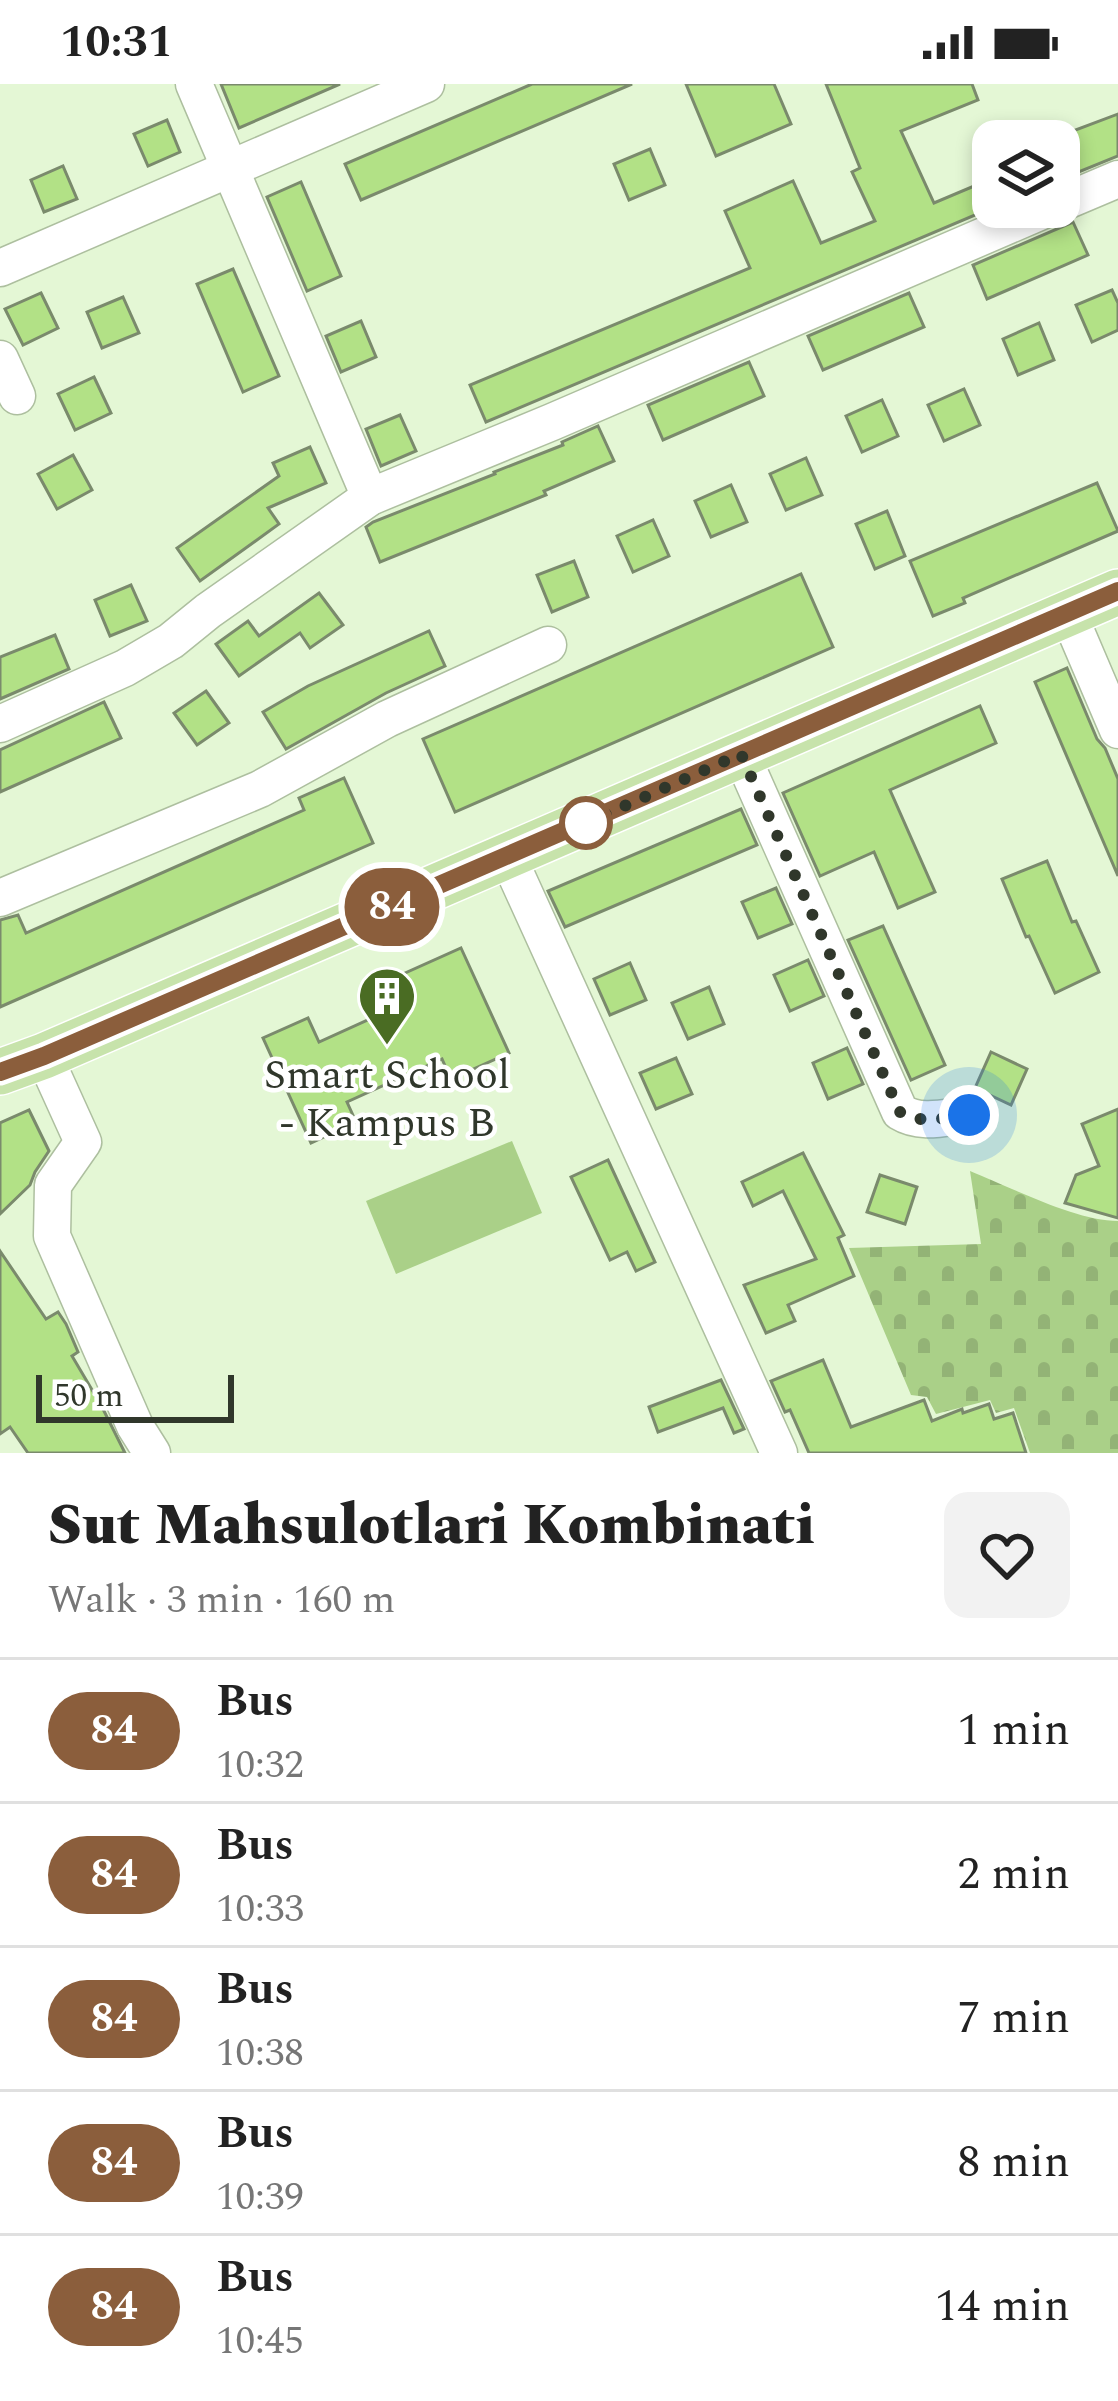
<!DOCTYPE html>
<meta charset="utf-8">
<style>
:root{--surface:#fff;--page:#f2f2f2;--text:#222;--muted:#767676;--line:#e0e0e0}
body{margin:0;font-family:Spectral,serif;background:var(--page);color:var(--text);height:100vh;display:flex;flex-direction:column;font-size:45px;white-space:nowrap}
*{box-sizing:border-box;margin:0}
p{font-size:39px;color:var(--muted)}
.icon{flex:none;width:66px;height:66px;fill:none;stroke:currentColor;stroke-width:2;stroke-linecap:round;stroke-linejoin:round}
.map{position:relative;height:1369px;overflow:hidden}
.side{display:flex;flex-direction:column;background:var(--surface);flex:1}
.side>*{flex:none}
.badge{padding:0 24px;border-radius:39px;font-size:42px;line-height:78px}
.tools{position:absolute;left:972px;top:36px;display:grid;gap:24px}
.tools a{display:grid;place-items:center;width:108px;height:108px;border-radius:24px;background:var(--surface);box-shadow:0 6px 18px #0003;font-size:60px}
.scale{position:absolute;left:36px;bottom:30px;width:198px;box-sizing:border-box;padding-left:12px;border:6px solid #30372b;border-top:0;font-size:33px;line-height:42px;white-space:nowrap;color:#30372b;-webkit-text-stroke:9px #fff;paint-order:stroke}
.you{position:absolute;width:60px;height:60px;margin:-30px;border:9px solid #fff;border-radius:50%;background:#1a73e8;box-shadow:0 0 0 18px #1a73e833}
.map>.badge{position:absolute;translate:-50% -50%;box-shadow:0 0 0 6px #fff}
.round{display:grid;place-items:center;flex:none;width:126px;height:126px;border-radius:24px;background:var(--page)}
.headline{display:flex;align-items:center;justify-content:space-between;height:204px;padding:0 48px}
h1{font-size:57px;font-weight:800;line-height:90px}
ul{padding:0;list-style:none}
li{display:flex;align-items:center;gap:36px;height:144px;padding:0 48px;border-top:3px solid var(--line)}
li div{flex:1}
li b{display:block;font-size:45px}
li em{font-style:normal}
li .badge{min-width:132px;font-weight:700;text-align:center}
.status{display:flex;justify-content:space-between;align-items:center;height:84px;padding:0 60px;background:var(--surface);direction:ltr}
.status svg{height:33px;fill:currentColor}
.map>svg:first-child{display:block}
</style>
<div class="status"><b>10:31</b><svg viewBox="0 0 49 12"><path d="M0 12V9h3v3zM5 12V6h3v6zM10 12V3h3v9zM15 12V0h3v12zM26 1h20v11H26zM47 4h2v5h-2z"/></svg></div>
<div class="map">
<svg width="1118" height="1369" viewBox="0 0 1118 1369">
<defs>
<pattern id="cemetery-stones" width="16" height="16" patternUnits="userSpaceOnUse" patternTransform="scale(3)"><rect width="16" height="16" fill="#aad088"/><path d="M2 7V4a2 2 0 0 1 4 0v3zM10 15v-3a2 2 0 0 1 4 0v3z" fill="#93b376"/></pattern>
</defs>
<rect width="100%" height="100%" fill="#e4f7d5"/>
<polygon fill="#aad088" points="512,1057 542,1129 396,1190 366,1117"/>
<path fill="url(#cemetery-stones)" d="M 970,1087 C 1010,1103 1076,1137 1118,1137 L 1118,1369 L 1030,1369 L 1014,1324 L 996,1329 L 990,1316 L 936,1330 L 927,1313 L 911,1311 L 849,1164 L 981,1160 Z"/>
<g fill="#b2e186" stroke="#7a8a6c" stroke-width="3">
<polygon points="221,0 340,0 239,44"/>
<polygon points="532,0 632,0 361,116 345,80"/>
<polygon points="686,0 774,0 791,40 716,72"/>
<polygon points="826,0 972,0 978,16 901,47 934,119 993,94 994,123 486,338 470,301 750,184 725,127 793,97 821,159 875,137 852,88 860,84"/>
<polygon points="1118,30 1118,72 1059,96 1059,65 1076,58 1049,56"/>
<polygon points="167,36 180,68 148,82 134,50"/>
<polygon points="650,65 665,101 629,116 614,80"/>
<polygon points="63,82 77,115 44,128 31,96"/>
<polygon points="301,98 341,192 307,207 267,113"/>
<polygon points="1073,138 1088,171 987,215 973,181"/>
<polygon points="233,185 279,292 243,308 197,200"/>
<polygon points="1112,206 1118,219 1118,246 1092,258 1076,221"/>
<polygon points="41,209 58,244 23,261 5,225"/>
<polygon points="909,209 924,243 823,286 808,252"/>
<polygon points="123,213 139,249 102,264 87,228"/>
<polygon points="361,237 376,273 341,288 326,252"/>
<polygon points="1039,239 1054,276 1018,291 1003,255"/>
<polygon points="749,278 764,312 663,356 648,321"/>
<polygon points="94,293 111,329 75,346 58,310"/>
<polygon points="964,305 980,341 944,357 928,321"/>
<polygon points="882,316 898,352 862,368 846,332"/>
<polygon points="400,331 416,367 381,382 366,345"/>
<polygon points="598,342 614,377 544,407 546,411 380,478 366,443 373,438 495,390 494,388 563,361 562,358"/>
<polygon points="310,363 326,399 268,424 279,440 200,497 177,464 279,392 273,379"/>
<polygon points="73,371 92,406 57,425 38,390"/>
<polygon points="806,374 822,411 786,426 770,390"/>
<polygon points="1097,399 1118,447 963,514 965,519 933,532 910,477"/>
<polygon points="731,401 747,438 711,453 695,417"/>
<polygon points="887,427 905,472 875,485 856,440"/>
<polygon points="653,436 669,472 633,488 617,452"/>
<polygon points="574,477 588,513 552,528 537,491"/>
<polygon points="801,490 833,563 455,728 423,655"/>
<polygon points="131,501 147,537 110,552 95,516"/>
<polygon points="319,509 343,541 310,564 300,549 239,592 216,560 248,537 259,552"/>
<polygon points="429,547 445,582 386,609 286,665 263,628 308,602"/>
<polygon points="55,551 69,585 0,615 0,573"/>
<polygon points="1067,584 1097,655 1105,664 1118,695 1118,792 1035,598"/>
<polygon points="206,607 229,639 197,661 174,629"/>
<polygon points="104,618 121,654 0,708 0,666"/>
<polygon points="980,622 996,659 890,706 935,808 898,824 874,768 820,792 783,709"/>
<polygon points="344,694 373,759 0,923 0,836 18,831 26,849 304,726 299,714"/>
<polygon points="741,725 757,761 565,843 548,807"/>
<polygon points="1047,777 1072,838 1076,837 1099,888 1055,909 1029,852 1026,853 1002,795"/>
<polygon points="776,804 792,840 758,854 742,818"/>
<polygon points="883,842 945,981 911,996 848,856"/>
<polygon points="461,864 509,969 451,995 442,975 347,1018 356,1038 311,1059 263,954 308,934 319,958 414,915 403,890"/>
<polygon points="808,876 824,912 790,927 774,891"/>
<polygon points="630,879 646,916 610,931 594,895"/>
<polygon points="709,903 724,940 688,955 672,919"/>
<polygon points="847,964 863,1000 828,1015 813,979"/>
<polygon points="991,968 1027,985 1011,1021 975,1004"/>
<polygon points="676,974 692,1010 656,1025 640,989"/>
<polygon points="1118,1025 1118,1134 1065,1119 1076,1091 1099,1082 1082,1040"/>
<polygon points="29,1026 49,1067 35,1088 30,1101 0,1130 0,1039"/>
<polygon points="803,1069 844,1151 838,1154 854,1192 788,1221 795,1237 766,1249 744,1201 816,1175 783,1107 753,1122 742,1098"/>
<polygon points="608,1076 655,1178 636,1187 627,1168 610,1176 571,1093"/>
<polygon points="880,1091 917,1103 905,1140 867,1128"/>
<polygon points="0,1167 46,1235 58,1228 66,1240 78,1268 72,1272 101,1321 125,1369 28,1369 10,1343 0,1350"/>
<polygon points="823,1276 851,1343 924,1316 932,1337 962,1325 963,1329 989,1320 994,1335 1013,1329 1026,1369 809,1369 790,1326 785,1328 771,1297"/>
<polygon points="721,1296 744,1345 734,1349 723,1324 658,1348 649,1323"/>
</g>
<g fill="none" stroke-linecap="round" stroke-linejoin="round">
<g stroke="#adbf9f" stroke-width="39">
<g id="minor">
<polyline points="194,0 370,413"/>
<polyline points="1059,120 1118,95"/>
<polyline points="0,184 426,0"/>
<polyline points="0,275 17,312"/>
<polyline points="1068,529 1118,646"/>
<polyline points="0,640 125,584 171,557 208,527 370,413 552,338 1051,123"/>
<path d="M 741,670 L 900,1028 C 921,1041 946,1033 969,1031"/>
<polyline points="508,773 779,1369"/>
<polyline points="0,814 260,705 387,635 548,561"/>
<polyline points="44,972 83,1058 53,1101 52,1152 135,1342 152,1369"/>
</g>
</g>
<g stroke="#fff" stroke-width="48">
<polyline id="major" points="0,988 44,972 1118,508"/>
</g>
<use href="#minor" stroke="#fff" stroke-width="36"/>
<use href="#major" stroke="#c7e3ab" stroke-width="45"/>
</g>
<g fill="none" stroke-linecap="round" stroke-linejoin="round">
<g stroke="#fff" stroke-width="27">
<polyline id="line" points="0,988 44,972 1118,507"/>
</g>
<use href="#line" stroke="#8b5e3c" stroke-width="18"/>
<path stroke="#30372b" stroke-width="12" stroke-dasharray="0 21.6" d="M 586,739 L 741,670 L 900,1028 C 920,1041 946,1033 969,1031"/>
</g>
<defs>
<g id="building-pin" transform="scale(3)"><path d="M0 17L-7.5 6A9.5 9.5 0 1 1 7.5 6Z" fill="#4a6c23" stroke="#fff"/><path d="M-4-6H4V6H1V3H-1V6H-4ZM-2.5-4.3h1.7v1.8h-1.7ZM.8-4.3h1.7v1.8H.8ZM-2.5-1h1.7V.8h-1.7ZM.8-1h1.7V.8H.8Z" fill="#fff"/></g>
</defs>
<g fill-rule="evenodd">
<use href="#building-pin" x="387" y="912"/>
</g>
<circle fill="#fff" stroke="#8b5e3c" stroke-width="6" cx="586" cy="739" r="24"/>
<g text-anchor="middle" stroke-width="9" stroke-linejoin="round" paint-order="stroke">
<g font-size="42" fill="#30372b" stroke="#fff">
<text x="387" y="1004">Smart School<tspan x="387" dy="48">- Kampus B</tspan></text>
</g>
</g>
</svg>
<div class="tools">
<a><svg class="icon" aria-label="layers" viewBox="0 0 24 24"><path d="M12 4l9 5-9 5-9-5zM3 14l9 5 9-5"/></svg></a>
</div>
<div class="scale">50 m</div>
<div class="you" style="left:969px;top:1031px"></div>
<b class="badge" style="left:392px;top:823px;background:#8b5e3c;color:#fff">84</b>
</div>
<section class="side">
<div class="headline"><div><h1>Sut Mahsulotlari Kombinati</h1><p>Walk · 3 min · 160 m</p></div><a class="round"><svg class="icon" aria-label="heart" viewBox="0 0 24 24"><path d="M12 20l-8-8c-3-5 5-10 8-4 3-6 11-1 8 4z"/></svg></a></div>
<ul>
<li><span class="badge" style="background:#8b5e3c;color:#fff">84</span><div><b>Bus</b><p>10:32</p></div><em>1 min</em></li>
<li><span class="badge" style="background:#8b5e3c;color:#fff">84</span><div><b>Bus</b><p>10:33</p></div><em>2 min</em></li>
<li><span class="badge" style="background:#8b5e3c;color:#fff">84</span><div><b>Bus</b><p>10:38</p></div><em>7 min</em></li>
<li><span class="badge" style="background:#8b5e3c;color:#fff">84</span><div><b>Bus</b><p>10:39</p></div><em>8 min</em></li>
<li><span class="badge" style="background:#8b5e3c;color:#fff">84</span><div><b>Bus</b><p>10:45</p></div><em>14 min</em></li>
</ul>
</section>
